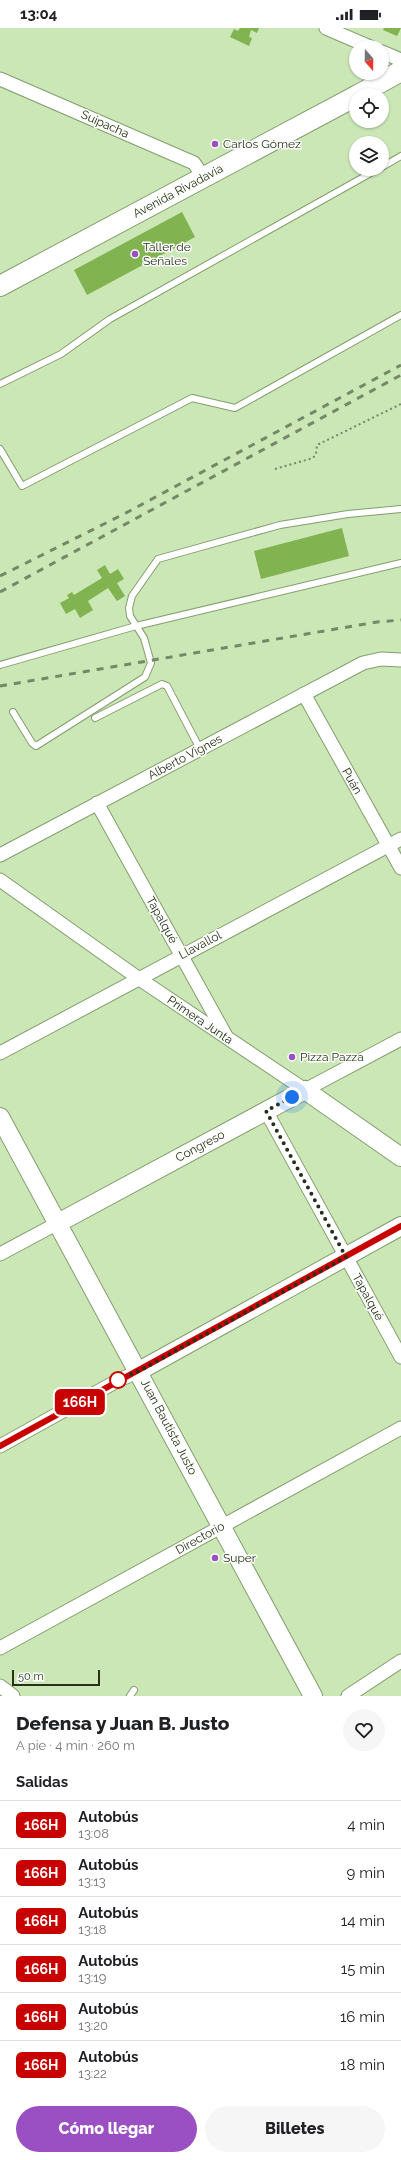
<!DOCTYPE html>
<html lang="es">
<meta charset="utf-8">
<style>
:root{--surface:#fff;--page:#f6f6f6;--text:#202124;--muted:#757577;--line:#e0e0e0;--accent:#9a50c3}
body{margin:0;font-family:Raleway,sans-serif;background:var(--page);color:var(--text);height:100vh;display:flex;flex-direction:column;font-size:15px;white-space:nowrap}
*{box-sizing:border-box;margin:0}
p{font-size:13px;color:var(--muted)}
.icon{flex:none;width:22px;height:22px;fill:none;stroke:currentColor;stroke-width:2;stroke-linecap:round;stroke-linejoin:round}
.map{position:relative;height:1668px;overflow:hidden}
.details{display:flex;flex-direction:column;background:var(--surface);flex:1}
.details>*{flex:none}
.badge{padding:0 8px;border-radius:6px;font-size:14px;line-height:26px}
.needle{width:26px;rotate:160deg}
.controls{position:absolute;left:349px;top:12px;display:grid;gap:8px}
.controls a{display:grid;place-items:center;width:40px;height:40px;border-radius:50%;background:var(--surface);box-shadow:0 1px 3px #0004;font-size:20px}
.scale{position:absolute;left:12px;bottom:10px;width:88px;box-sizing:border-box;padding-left:4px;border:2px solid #26301d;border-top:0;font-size:11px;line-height:14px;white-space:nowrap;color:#26301d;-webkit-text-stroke:3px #fcfef9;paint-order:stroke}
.you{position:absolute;width:20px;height:20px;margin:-10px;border:3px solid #fff;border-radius:50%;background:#1a73e8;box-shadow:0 0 0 6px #1a73e833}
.map>.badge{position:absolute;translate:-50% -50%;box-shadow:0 0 0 2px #fff}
h2{padding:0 16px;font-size:15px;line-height:36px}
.round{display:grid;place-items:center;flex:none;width:42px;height:42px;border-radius:21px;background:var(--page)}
.head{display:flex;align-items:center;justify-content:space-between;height:68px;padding:0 16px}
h1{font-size:19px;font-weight:800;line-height:30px}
.action{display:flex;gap:8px;margin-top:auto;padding:8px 16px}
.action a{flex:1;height:46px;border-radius:24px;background:var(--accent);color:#fff;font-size:16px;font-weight:800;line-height:46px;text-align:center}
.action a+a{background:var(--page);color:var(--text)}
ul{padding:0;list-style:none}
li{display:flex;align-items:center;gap:12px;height:48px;padding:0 16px;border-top:1px solid var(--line)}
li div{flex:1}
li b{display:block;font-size:15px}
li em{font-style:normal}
li .badge{min-width:44px;font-weight:700;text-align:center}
.status{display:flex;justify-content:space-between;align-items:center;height:28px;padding:0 20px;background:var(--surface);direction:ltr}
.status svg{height:11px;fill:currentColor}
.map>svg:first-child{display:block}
</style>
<div class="status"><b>13:04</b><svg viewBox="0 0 49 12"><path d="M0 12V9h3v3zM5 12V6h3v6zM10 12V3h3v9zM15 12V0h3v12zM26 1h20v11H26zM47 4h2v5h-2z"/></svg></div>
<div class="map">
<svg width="401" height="1668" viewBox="0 0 401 1668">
<rect width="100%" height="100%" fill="#cbe7b6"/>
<g fill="#81b450">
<polygon points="240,0 259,0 257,5 251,2 249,9 252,10 249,18 230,9 234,1 238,3"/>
<polygon points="384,0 401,0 397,8 383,2"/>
<polygon points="182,184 195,209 87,267 74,242"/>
<polygon points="342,500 349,528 261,551 254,523"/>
<polygon points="105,537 110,546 118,541 124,551 117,555 125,568 117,573 108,560 88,573 93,582 80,590 75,581 66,586 60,575 69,570 67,567 72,564 74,567 102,550 97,542"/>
</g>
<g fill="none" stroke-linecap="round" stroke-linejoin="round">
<g stroke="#849e6f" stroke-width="8">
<g id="lane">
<polyline points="382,139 401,128"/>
<polyline points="0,356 61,326 110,291 378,141"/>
<polyline points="0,421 22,458 192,370 235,380 401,287"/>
<polyline points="0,637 136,598 401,535"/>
<polyline points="13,684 32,715 36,718 145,649 151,635 144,610 130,588 129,580 132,568 158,531 280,497 348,486 401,481"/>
<polyline points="95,690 162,656 167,658 200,721"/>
<polyline points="130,1668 134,1662"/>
</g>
</g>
<g stroke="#849e6f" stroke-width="15">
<g id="street">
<polyline points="326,0 370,19"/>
<polyline points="382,24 401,32"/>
<polyline points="0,51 194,135 204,150"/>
<polyline points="304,666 401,840"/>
<polyline points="97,775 226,1008"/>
<polyline points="0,827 363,635 381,631 401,632"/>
<polyline points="0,852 138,950 305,1062 401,1011"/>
<polyline points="0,1025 401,811"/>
<polyline points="266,1083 401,1329"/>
<polyline points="0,1226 58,1195"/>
<polyline points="0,1418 117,1353 139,1343"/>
<polyline points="0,1620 401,1400"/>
<polyline points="0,1658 13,1668"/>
<polyline points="348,1668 401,1633"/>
</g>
</g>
<g stroke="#849e6f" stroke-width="20">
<g id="secondary">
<polyline points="0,1089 313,1668"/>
<polyline points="58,1195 305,1062 401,1129"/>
<polyline points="139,1343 401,1198"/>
</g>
</g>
<g stroke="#849e6f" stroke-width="22">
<g id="primary">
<polyline points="358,67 401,43"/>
<polyline points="0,258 356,68"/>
</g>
</g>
<polyline stroke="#748766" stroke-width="2" stroke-dasharray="2 3" stroke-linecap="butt" points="275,441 313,430 316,426 317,417 401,376"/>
<use href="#lane" stroke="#fff" stroke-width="6"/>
<use href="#street" stroke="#fff" stroke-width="13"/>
<use href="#secondary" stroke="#fff" stroke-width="18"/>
<use href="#primary" stroke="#fff" stroke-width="20"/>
<g stroke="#758867" stroke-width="3" stroke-dasharray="7 7" stroke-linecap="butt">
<polyline points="0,548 124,486 401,337"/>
<polyline points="0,564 401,347"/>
<polyline points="0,658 377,594 401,592"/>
</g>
</g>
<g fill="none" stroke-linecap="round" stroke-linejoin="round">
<g stroke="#fff" stroke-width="9">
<polyline id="line" points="0,1418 401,1198"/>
</g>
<use href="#line" stroke="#c70201" stroke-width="6"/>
<polyline stroke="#26301d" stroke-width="4" stroke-dasharray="0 7.2" points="118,1352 139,1343 346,1229 266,1083 292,1069"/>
</g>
<g fill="#9a50c3" stroke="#fcfef9" stroke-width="1.5">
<circle cx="215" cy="116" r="4"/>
<circle cx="135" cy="226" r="4"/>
<circle cx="292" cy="1029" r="4"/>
<circle cx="215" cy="1530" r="4"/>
</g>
<circle fill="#fff" stroke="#c70201" stroke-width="2" cx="118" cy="1352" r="8"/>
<g text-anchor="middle" stroke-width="3" stroke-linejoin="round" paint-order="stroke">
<g font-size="12" fill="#26301d" stroke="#fcfef9">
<text transform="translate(105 96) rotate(24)" y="4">Suipacha</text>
<text transform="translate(178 163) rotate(-28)" y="4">Avenida Rivadavia</text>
<text transform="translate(185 729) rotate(-28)" y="4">Alberto Vignes</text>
<text transform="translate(352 753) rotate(61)" y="4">Puán</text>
<text transform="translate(162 892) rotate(61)" y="4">Tapalqué</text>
<text transform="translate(200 917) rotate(-28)" y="4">Llavallol</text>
<text transform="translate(200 992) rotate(34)" y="4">Primera Junta</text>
<text transform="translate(200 1118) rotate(-28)" y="4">Congreso</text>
<text transform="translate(368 1269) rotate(61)" y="4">Tapalqué</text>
<text transform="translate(169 1399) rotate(62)" y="4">Juan Bautista Justo</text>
<text transform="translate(200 1510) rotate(-29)" y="4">Directorio</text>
</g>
<g font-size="12" fill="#26301d" stroke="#fcfef9" text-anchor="start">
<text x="223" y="120">Carlos Gómez</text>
<text x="143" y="223">Taller de<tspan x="143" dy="14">Señales</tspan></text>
<text x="300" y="1033">Pizza Pazza</text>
<text x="223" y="1534">Super</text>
</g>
</g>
</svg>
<div class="controls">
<a><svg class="needle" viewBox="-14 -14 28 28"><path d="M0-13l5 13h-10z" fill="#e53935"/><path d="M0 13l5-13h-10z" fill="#757577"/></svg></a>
<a><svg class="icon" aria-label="locate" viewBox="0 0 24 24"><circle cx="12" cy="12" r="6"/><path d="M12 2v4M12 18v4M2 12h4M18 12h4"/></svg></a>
<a><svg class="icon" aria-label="layers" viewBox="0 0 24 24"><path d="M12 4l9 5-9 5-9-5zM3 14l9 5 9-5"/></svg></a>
</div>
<div class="scale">50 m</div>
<div class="you" style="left:292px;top:1069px"></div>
<b class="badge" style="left:80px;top:1374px;background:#c70201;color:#fff">166H</b>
</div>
<section class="details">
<div class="head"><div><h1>Defensa y Juan B. Justo</h1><p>A pie · 4 min · 260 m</p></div><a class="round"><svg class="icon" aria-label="heart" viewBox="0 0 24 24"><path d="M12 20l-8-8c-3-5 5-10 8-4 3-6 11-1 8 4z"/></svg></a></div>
<h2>Salidas</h2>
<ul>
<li><span class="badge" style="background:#c70201;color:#fff">166H</span><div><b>Autobús</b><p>13:08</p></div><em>4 min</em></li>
<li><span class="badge" style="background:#c70201;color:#fff">166H</span><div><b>Autobús</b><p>13:13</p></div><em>9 min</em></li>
<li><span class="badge" style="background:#c70201;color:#fff">166H</span><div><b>Autobús</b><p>13:18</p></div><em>14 min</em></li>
<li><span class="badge" style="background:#c70201;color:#fff">166H</span><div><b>Autobús</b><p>13:19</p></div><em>15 min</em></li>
<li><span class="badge" style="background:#c70201;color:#fff">166H</span><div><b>Autobús</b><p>13:20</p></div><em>16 min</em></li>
<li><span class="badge" style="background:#c70201;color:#fff">166H</span><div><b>Autobús</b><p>13:22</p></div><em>18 min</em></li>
</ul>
<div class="action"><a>Cómo llegar</a><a>Billetes</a></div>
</section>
